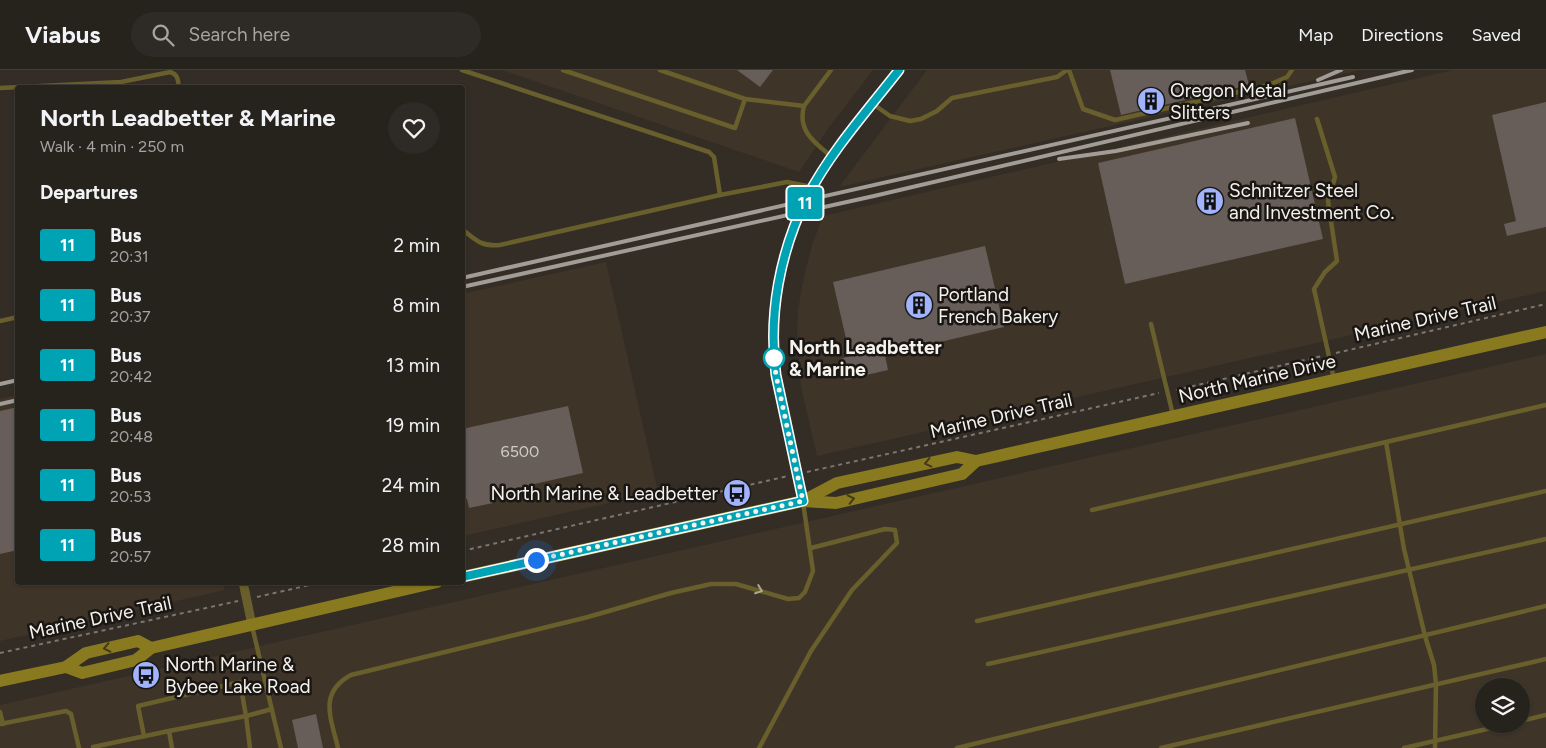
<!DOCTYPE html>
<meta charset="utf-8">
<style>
:root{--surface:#26221c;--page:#2e2a25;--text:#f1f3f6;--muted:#a4a4a3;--line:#423f3b}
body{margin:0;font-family:Figtree,sans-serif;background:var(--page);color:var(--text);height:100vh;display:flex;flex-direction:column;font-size:19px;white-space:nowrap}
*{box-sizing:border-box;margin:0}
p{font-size:16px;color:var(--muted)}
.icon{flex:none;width:28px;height:28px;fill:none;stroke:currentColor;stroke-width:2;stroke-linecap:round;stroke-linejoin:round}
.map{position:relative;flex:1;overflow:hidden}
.drawer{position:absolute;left:15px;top:15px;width:450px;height:500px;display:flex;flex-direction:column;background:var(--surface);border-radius:5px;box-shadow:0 1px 4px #0004,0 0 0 1px var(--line)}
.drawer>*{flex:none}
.badge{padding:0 10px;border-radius:4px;font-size:18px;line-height:32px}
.controls{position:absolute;left:1475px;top:608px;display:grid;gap:10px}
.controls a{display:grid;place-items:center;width:55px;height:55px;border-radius:50%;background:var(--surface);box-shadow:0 1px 4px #0004,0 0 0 1px var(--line);font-size:25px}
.you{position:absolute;width:25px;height:25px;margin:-12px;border:4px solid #fff;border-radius:50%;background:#1a73e8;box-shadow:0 0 0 8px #1a73e833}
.map>.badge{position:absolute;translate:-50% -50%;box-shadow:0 0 0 2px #fff}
h2{padding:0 25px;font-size:19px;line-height:45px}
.round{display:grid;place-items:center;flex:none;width:52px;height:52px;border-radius:26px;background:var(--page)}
.overview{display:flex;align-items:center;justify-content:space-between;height:85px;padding:0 25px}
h1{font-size:24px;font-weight:700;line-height:38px}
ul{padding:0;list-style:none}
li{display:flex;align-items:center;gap:15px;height:60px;padding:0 25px}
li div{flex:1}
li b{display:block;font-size:19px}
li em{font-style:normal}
li .badge{min-width:55px;font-weight:700;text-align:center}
header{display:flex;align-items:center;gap:30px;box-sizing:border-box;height:70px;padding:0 25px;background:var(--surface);border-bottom:1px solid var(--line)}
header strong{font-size:24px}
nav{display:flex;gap:28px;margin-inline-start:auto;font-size:18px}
.search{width:350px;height:45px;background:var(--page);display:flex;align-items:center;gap:12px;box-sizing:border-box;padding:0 18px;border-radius:28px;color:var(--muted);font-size:19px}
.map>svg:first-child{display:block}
</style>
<header>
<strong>Viabus</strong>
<div class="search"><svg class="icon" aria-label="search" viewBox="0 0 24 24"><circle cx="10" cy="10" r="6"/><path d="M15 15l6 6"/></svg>Search here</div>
<nav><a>Map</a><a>Directions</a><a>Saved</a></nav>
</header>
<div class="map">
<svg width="1546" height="678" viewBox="0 0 1546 678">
<rect width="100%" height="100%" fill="#332d26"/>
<g fill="#3f3428" fill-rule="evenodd">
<polygon points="502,0 873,0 827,60 799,102"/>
<polygon points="927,0 1360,0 839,117"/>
<polygon points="1453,0 1546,0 1546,221 817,386 801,317 797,263 798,239 805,202 812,175 823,146"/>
<polygon points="606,192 658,422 463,466 462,224"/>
<path d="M 1546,284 L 1546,678 L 0,678 L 0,635 ZM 1484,616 L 1521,616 L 1521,654 L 1484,654 Z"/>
<polygon points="17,325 18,512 223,512 225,520 0,571 0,329"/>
</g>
<g fill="#675d59">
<polygon points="737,0 773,0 760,17"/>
<polygon points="1110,0 1245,0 1249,15 1121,45"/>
<polygon points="1546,32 1546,157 1507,166 1504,154 1516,151 1492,45"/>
<polygon points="1295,48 1323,169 1125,214 1098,93"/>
<polygon points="985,176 1004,257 885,285 888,300 845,310 840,289 850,286 833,212"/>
<polygon points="568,336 583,403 491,424 493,433 469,438 467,429 462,430 462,359"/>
<polygon points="18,337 18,480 0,484 0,341"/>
<polygon points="316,644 323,678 298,678 292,650"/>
</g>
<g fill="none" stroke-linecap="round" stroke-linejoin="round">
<g stroke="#7b7670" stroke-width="2" stroke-dasharray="4 4" stroke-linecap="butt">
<polyline points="1336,283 1546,234"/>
<polyline points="1176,320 1322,286"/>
<polyline points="807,402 1159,323"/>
<polyline points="462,481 788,406"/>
<polyline points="257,527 323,512"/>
<polyline points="0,583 238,531"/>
</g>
<g stroke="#695f2c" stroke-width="4.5">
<path d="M 462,0 L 709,82 L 714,87 L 720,125 L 500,175 C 482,177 475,170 462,159"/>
<polyline points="563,0 735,58 745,29"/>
<path d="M 660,0 L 745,29 L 804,36 C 797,61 815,73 832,87"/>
<polyline points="1069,0 1083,39 1115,50 1269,15 1287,7 1292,0"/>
<path d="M 0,18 L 121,12 L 170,2 C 178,4 178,10 179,18"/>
<polyline points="873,34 890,46 910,51 921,49 937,41 952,28 1057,7 1067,0"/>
<polyline points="804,36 831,0"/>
<polyline points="1317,49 1335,107 1328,131 1337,191 1325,202 1314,219 1334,309"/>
<polyline points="720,125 787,112 812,117"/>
<polyline points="0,251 18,247"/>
<polyline points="1151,254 1173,345"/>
<polyline points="1386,372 1404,479 1425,566 1434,595 1436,614 1435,678"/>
<polyline points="1092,440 1546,335"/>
<polyline points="977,551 1546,421"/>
<polyline points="252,556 281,678"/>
<polyline points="988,594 1546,469"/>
<polyline points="0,642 3,654"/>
<polyline points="1521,651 1546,645"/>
<polyline points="0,654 66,641 71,644 79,678"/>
<polyline points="144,666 138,636 240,612 246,646 169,661"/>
<polyline points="93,677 169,661 172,678"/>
<polyline points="250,678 246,646 272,639"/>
<path d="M 338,678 C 331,648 318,623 351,605 L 588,547 L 671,523 L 711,514 L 736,514 L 788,529 L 799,528 L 805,522 L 813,501 L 803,432"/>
<polyline points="759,678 811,581 852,520 897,473 895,460 885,459 811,478"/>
<polyline points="957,678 1546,536"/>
<polyline points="1161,678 1546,589"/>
<polyline points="1404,678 1509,654"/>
</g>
<g stroke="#695f2c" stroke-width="9">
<path d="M 803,431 L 775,305 C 769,244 780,183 807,127 C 830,81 868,41 899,0"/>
<polyline points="243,512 252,555"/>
</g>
<g stroke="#8a7a1f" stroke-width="12">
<polyline points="803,431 836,433 962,404 976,391"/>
<polyline points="462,507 803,431 837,413 957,387 976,391 1546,262"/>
<polyline points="66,597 82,603 136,590 151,578 437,512"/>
<polyline points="0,611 66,597 86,583 138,571 151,578"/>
</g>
<g stroke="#a19c96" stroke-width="4">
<polyline points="1318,10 1341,0"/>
<polyline points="1059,89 1116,81 1248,53"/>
<polyline points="462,208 1353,7"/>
<polyline points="462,217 874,126 1412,0"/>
<polyline points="0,314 18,310"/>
<polyline points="0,334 18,330"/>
</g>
</g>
<defs><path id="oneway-chevron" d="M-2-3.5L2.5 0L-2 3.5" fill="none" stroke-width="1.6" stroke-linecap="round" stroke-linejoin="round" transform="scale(1.25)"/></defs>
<g stroke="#413917">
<use href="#oneway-chevron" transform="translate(928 393) rotate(167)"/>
<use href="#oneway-chevron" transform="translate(851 429) rotate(-13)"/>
<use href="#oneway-chevron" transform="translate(107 578) rotate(168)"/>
</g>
<use stroke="#afa88c" href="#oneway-chevron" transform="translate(759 520) rotate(21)"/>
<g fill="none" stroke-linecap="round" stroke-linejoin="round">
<g stroke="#fff" stroke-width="11">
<path id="line" d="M 462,507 L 803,431 L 776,305 C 768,244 780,182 807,127 C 831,81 867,41 899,0"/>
</g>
<use href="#line" stroke="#00a3b4" stroke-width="8"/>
<polyline stroke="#f5f1ec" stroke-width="5" stroke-dasharray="0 9" points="536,490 803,431 776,305 773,284 774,288"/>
</g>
<defs>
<g id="building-disc" transform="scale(1.4375)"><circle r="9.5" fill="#a1b3fd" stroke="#191613"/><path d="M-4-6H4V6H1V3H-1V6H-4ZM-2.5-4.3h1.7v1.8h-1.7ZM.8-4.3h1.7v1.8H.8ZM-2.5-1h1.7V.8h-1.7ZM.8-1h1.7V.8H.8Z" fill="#111"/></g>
<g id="bus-disc" transform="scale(1.4375)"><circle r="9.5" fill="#a1b3fd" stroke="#191613"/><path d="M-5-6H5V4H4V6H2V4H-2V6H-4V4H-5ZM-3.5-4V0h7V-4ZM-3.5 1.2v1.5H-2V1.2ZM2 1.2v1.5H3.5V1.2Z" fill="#111"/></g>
</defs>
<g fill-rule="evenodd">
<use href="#building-disc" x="1151" y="31"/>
<use href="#building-disc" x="1210" y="131"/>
<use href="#building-disc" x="919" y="235"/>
<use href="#bus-disc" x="737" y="423"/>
<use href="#bus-disc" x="146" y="605"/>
</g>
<circle fill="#fff" stroke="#00a3b4" stroke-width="2.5" cx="774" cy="288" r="10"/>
<g text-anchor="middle" stroke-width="5" stroke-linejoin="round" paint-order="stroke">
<g font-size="16" fill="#d2ccc7">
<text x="520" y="387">6500</text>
</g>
<g font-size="19" fill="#f5f1ec" stroke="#191613" text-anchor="start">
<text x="1170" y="27">Oregon Metal<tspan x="1170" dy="22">Slitters</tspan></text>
<text x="1229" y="127">Schnitzer Steel<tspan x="1229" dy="22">and Investment Co.</tspan></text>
<text x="938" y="231">Portland<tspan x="938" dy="22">French Bakery</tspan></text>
<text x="718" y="430" text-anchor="end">North Marine &amp; Leadbetter</text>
<text x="165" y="601">North Marine &amp;<tspan x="165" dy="22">Bybee Lake Road</tspan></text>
</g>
<g font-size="19" fill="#f5f1ec" stroke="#191613">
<text transform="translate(1425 248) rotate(-13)" y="7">Marine Drive Trail</text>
<text transform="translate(1257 308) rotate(-13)" y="7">North Marine Drive</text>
<text transform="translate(1001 345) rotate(-13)" y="7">Marine Drive Trail</text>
<text transform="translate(100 547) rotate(-12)" y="7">Marine Drive Trail</text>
</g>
<g font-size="19" font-weight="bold" fill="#f5f1ec" stroke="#191613" text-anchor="start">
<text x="789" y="284">North Leadbetter<tspan x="789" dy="22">&amp; Marine</tspan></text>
</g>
</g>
</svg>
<div class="controls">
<a><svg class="icon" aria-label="layers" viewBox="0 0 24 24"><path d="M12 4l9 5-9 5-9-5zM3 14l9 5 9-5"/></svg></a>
</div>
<div class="you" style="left:536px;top:490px"></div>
<b class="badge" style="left:805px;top:133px;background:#00a3b4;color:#fff">11</b>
<section class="drawer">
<div class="overview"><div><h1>North Leadbetter &amp; Marine</h1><p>Walk · 4 min · 250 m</p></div><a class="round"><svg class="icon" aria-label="heart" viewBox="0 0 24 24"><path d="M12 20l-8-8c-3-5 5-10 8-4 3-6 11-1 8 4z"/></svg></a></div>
<h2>Departures</h2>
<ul>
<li><span class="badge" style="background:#00a3b4;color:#fff">11</span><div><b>Bus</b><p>20:31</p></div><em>2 min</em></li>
<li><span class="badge" style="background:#00a3b4;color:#fff">11</span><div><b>Bus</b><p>20:37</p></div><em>8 min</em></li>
<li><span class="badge" style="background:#00a3b4;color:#fff">11</span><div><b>Bus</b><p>20:42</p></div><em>13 min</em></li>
<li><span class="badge" style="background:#00a3b4;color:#fff">11</span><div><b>Bus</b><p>20:48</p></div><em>19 min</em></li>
<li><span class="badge" style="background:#00a3b4;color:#fff">11</span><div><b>Bus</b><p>20:53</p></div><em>24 min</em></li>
<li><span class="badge" style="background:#00a3b4;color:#fff">11</span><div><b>Bus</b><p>20:57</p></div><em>28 min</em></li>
</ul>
</section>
</div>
